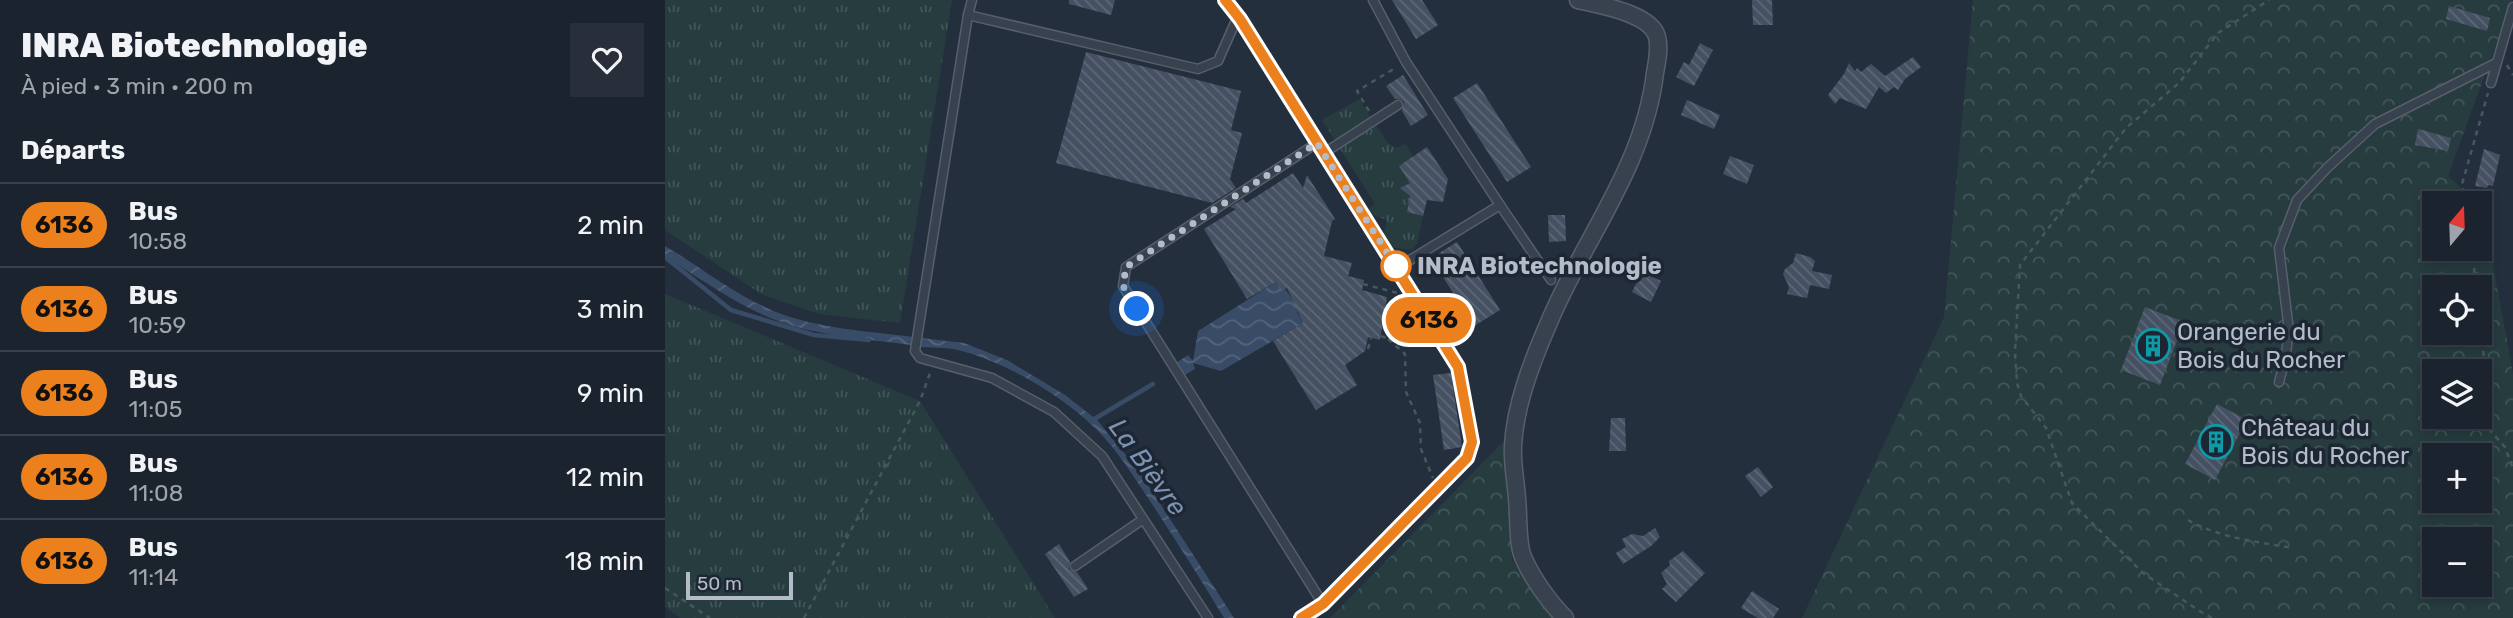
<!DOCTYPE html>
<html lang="fr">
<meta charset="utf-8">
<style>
:root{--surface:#1b232e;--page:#282f3a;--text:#f1f3f6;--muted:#a0a4aa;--line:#39404a}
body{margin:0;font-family:Rubik,sans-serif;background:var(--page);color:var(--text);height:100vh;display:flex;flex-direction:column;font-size:26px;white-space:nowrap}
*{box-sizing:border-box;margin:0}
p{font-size:23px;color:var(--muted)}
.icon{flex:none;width:38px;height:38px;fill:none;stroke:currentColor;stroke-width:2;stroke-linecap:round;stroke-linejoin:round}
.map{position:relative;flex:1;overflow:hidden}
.drawer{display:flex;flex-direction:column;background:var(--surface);width:665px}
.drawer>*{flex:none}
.badge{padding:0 14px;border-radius:23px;font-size:24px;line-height:46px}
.needle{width:46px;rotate:19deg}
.buttons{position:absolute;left:1757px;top:191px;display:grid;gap:14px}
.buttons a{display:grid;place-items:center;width:70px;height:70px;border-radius:0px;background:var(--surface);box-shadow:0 4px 10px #0003,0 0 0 2px var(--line);font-size:35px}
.scale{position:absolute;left:21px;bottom:18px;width:107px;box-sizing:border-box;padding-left:7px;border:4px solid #b4bcc9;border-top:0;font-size:19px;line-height:24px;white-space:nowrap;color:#b4bcc9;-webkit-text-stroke:5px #1d2633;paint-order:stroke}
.you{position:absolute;width:35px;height:35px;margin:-18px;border:5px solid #fff;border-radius:50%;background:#1a73e8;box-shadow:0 0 0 10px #1a73e833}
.map>.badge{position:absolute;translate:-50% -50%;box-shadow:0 0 0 4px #fff}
h2{padding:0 21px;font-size:26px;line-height:63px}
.round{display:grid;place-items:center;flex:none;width:74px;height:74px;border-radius:0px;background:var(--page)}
.head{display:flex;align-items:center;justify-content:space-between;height:119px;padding:0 21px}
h1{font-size:33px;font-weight:800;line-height:52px}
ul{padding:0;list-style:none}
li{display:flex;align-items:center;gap:21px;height:84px;padding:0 21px;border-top:2px solid var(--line)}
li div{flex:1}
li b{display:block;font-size:26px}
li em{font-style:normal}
li .badge{min-width:77px;font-weight:700;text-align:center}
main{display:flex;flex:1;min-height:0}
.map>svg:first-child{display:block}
</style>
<main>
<section class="drawer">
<div class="head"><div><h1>INRA Biotechnologie</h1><p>À pied · 3 min · 200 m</p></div><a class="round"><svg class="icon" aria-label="heart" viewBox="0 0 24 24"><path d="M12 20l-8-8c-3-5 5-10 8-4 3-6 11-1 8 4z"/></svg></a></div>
<h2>Départs</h2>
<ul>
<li><span class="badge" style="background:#ec801c;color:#111">6136</span><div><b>Bus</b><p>10:58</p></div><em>2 min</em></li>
<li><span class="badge" style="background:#ec801c;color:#111">6136</span><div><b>Bus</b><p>10:59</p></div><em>3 min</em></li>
<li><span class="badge" style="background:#ec801c;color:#111">6136</span><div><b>Bus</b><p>11:05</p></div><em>9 min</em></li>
<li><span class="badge" style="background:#ec801c;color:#111">6136</span><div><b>Bus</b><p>11:08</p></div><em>12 min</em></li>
<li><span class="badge" style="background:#ec801c;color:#111">6136</span><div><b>Bus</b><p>11:14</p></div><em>18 min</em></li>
</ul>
</section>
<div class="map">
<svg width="1848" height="618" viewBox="0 0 1848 618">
<defs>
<pattern id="grass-tufts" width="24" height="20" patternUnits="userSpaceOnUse" patternTransform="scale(1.75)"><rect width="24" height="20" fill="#263c3f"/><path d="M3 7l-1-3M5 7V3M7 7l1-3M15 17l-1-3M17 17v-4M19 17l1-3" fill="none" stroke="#435659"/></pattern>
<pattern id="forest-crowns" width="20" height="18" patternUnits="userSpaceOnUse" patternTransform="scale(1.75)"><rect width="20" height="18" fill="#263c3f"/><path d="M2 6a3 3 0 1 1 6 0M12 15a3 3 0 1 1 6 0" fill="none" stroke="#435659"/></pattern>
<pattern id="water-waves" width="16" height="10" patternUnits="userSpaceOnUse" patternTransform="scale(1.75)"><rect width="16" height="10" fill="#394c67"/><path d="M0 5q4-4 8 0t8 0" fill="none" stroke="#53647b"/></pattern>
<pattern id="building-back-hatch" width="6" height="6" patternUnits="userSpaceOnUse" patternTransform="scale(1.75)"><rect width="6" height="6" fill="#455162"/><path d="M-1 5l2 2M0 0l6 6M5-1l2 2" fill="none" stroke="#5d6877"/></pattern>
</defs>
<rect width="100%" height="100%" fill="#242f3e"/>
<g fill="url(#grass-tufts)">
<polygon points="0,0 287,0 235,323 154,314 98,295 0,230"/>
<polygon points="694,99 723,143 731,148 741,144 748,157 745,183 739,187 738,191 745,193 742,212 758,216 752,244 747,250 723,247 718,238 722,220 701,213 700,211 710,204 657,120"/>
<polygon points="0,294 255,401 390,618 15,618 0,607"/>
</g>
<g fill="url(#forest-crowns)" fill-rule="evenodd">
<path d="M 1308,0 L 1847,0 L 1783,176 L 1812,203 L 1769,203 L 1769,248 L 1815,248 L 1815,206 L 1818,209 L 1848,374 L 1848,618 L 1137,618 L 1279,317 ZM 1769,287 L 1815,287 L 1815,332 L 1769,332 ZM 1769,371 L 1815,371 L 1815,416 L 1769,416 ZM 1769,455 L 1815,455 L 1815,500 L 1769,500 ZM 1769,539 L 1815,539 L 1815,584 L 1769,584 Z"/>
<polygon points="840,440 847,560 888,618 665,618"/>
</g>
<g fill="url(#water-waves)">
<path d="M 0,246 C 37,268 71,296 111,312 C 154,329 203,331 249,337 L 247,345 C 201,339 151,336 108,319 C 69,303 35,279 0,256 Z"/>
<path d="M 611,282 C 625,290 625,300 636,310 L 632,312 L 638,323 L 556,371 L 528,363 L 530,369 L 518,376 L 511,363 L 523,355 L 528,361 L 533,331 Z"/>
<path d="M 257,338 L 299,343 L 342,360 L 400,395 L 432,420 L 474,471 L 569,618 L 559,618 C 535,578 510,539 485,501 C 468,476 452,449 430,428 C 396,395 339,361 293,350 C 281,347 267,348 255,347 Z"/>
</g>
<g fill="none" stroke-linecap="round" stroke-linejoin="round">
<g stroke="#394c67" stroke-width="4.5">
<polyline points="0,257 66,310 149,335 204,340"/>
<polyline points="426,421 488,384"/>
</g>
</g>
<g fill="url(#building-back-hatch)">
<polygon points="404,0 450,0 446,15 404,4"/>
<polygon points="727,0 757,0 773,25 751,39"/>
<polygon points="1087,0 1107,0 1108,25 1088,25"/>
<polygon points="1784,6 1825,18 1822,31 1781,19"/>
<polygon points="1035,43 1048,50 1029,86 1011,77 1019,62 1024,65"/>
<polygon points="421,52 576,91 566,130 577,133 565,179 571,188 547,203 391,163"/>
<polygon points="1248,57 1256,67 1240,79 1233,90 1229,87 1221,93 1214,87 1201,109 1175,98 1170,104 1163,95 1179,74 1184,63 1190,71 1192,68 1196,72 1206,64 1220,76"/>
<polygon points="738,75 763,115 746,126 737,111 739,102 735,99 730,99 721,86"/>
<polygon points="812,83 866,167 842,182 788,98"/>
<polygon points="1022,100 1055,115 1049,129 1016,115"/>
<polygon points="1753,129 1786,138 1783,151 1750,145"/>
<polygon points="762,147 783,179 778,202 762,200 758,216 742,212 745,196 735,188 745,183 734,166"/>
<polygon points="1819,149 1835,155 1828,186 1823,185 1822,188 1810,186"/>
<polygon points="1065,156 1089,165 1082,184 1058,174"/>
<polygon points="628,173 638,188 642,175 670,219 667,221 659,256 687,263 683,276 699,280 697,290 722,297 715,340 703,337 700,351 680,365 692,385 651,410 608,341 638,323 622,288 616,291 611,282 582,299 539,229 571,209 565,207 578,199 581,203"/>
<polygon points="883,215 900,215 901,241 884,242"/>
<polygon points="792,242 835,310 809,326 766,258"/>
<polygon points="1131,253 1145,257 1150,261 1147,271 1167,275 1164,289 1145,285 1142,298 1122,294 1124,287 1118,274 1120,269 1128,263"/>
<polygon points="977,272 996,281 986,302 967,292"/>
<polygon points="1480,307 1519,322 1495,385 1456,370"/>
<polygon points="786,373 797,447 779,450 768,375"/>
<polygon points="1552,404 1582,420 1550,480 1520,464"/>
<polygon points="946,418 960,418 961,451 944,451"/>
<polygon points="1093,467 1108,487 1096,497 1080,476"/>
<polygon points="990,528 995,537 986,546 958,564 951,553 961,547 957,539 967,534 978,536"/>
<polygon points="394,544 405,562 404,569 412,572 423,589 409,597 380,554"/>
<polygon points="1018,551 1040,573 1011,602 997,589 1002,584 996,573 1005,565 1004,561"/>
<polygon points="1087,591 1114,609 1108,618 1093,618 1076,608"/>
</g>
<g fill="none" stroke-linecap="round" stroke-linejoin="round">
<g stroke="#565f6c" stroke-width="11">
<g id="lane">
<polyline points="307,0 303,15 250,351 255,358 327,378 389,412 437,456 543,618"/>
<polyline points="560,0 575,19 793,367 807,442 801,458 658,604 636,618"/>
<polyline points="708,0 741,62 835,205 732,268"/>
<polyline points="303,15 533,69 553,61 573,16"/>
<polyline points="1826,83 1848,7"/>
<polyline points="652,143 461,267 458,286 658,604"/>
<polyline points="659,153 733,105"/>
<polyline points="835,205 886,280"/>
<polyline points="1614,382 1620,360 1624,331 1614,248 1632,200 1662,168 1710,124 1831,63"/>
<polyline points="410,566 477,520"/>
</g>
</g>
<g stroke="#565f6c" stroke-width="19">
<path id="street" d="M 900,618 C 884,602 867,578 858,557 C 852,543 854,515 852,499 C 851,482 847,464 848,446 C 850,404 868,359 885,320 C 920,237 979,166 990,73 C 992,62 995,48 992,37 C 986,13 933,5 913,0"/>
</g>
<g stroke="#44595c" stroke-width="2.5" stroke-dasharray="5 5" stroke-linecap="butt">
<polyline points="1842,65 1848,75"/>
<polyline points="704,111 692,91 732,67"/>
<polyline points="1801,203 1797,184 1823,93"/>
<polyline points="1807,248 1811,287"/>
<polyline points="698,284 733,293"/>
<polyline points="1815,321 1823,398 1820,425 1840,447 1848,469"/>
<polyline points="718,328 733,332"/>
<polyline points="716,336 723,339 752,321"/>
<polyline points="723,339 740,354 741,392 755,423 756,449 768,478"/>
<polyline points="703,349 706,338"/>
<path d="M 1523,520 C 1554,538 1594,542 1628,548"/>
<polyline points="0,588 45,618"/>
<polyline points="139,618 255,401 265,373"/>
<polyline points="1547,618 1536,612 1478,573 1407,503 1381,428 1356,396 1352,383 1350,352 1355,265 1461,128 1514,83 1553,33 1604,0"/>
</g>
<use href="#lane" stroke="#38414e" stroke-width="8"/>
<use href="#street" stroke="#38414e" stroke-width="16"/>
</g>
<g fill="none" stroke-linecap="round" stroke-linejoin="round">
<g stroke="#fff" stroke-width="16">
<polyline id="line" points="560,0 575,19 793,367 807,442 802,458 658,604 636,618"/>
</g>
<use href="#line" stroke="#ec801c" stroke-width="10"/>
<polyline stroke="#b4bcc9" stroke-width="7" stroke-dasharray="0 12.6" points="472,309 458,286 461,267 652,143 732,268 731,266"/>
</g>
<defs>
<g id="building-ring" transform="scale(1.75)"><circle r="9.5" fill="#1d2633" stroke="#0f9aa8" stroke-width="1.5"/><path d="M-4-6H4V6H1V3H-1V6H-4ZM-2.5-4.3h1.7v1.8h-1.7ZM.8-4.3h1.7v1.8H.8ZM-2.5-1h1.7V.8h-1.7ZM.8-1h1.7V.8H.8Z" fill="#0f9aa8"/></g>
</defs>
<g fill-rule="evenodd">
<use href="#building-ring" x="1488" y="346"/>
<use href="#building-ring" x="1551" y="442"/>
</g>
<circle fill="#fff" stroke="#ec801c" stroke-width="3.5" cx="731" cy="266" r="14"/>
<g text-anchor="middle" stroke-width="7" stroke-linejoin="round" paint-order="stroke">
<g font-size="24" font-weight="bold" fill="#b4bcc9" stroke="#1d2633" text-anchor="start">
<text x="752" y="274">INRA Biotechnologie</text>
</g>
<g font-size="24" fill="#b4bcc9" stroke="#1d2633" text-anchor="start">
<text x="1512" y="340">Orangerie du<tspan x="1512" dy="28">Bois du Rocher</tspan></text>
<text x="1576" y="436">Château du<tspan x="1576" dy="28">Bois du Rocher</tspan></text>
</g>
<g font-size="26" font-style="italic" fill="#7c92b1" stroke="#1d2633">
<text transform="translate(483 467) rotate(54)" y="9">La Bièvre</text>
</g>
</g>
</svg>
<div class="buttons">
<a><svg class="needle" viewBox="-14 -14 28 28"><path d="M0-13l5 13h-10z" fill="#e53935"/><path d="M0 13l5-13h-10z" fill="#a0a4aa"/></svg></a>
<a><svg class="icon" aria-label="locate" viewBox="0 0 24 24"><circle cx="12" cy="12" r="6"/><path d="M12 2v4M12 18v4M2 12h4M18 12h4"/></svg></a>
<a><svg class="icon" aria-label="layers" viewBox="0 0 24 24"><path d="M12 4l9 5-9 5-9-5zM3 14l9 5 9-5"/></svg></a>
<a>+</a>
<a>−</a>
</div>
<div class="scale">50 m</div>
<div class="you" style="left:472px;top:309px"></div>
<b class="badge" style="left:764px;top:320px;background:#ec801c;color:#111">6136</b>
</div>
</main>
